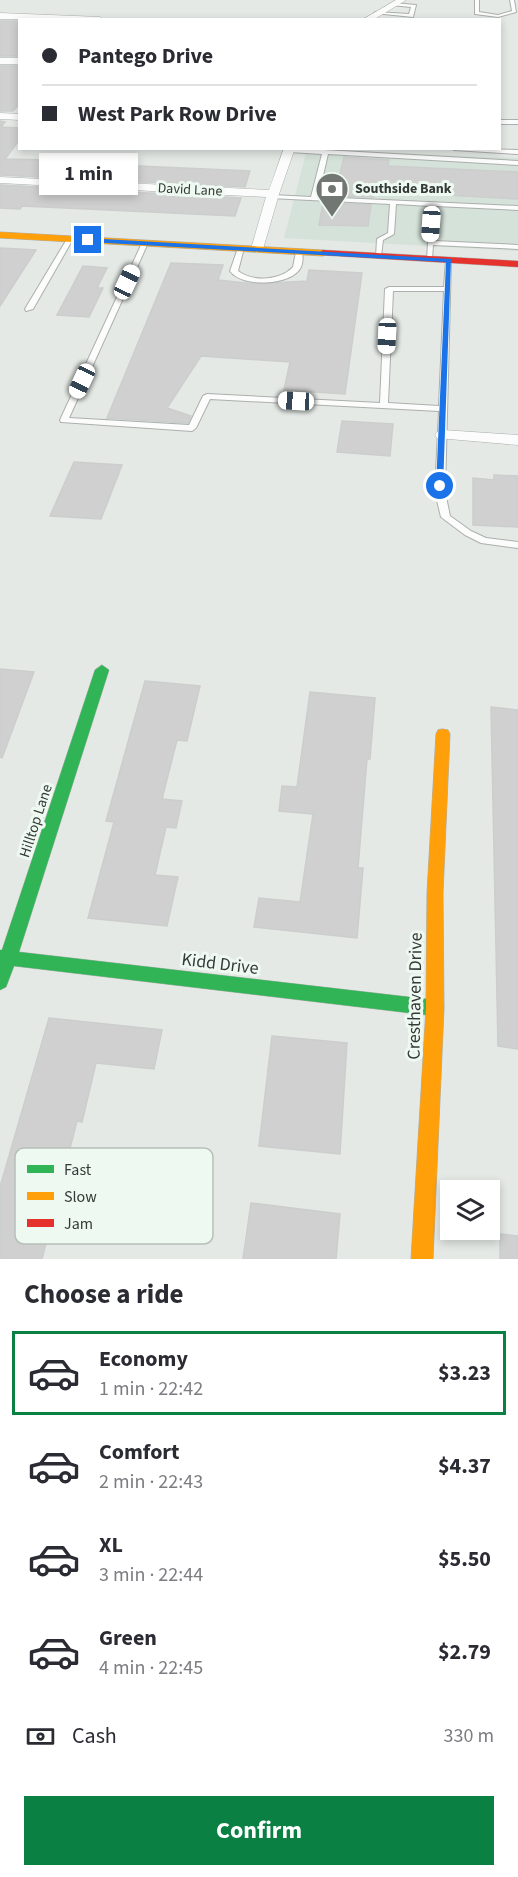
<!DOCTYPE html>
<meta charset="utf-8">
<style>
:root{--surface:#fff;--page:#f7f7f7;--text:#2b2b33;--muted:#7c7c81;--line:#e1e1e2;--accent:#0b8043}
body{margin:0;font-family:"Source Sans 3",sans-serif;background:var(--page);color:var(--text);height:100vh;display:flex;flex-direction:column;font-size:22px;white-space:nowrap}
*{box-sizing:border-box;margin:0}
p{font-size:20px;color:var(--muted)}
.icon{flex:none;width:33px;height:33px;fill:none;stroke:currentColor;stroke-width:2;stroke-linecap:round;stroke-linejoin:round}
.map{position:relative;height:1259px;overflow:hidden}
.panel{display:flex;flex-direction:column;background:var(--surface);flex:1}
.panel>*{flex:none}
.top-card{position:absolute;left:18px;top:18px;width:483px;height:132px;border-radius:0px;box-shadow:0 3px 9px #0003;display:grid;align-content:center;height:132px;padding:0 24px;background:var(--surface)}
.buttons{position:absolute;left:440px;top:1180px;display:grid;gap:12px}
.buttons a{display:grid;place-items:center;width:60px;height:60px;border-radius:0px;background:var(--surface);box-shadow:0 3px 9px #0003;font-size:30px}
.end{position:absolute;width:27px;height:27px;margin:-14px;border:8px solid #1a73e8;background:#fff;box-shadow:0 0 0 3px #fff}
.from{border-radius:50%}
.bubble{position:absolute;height:42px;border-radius:0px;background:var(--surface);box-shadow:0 3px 9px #0003;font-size:20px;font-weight:700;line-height:42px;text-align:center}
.car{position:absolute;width:18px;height:36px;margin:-18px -9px;border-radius:8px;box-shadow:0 0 4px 2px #0007;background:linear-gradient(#fff 24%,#345 0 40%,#fff 0 76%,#345 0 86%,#fff 0)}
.top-card b{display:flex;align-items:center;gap:21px;height:57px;font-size:22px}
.top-card b+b{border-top:2px solid var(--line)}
.top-card i{width:15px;height:15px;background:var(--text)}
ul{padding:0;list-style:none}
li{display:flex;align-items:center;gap:18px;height:84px;margin:0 12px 9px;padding:0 12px;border:3px solid transparent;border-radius:0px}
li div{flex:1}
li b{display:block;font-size:22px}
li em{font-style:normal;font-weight:700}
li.selected{border-color:var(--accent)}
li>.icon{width:54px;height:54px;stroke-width:1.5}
h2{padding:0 24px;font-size:27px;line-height:72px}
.pay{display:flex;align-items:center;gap:15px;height:66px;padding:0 24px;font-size:22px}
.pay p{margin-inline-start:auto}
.button{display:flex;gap:12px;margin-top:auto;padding:12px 24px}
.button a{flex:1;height:69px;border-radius:0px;background:var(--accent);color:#fff;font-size:24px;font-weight:700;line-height:69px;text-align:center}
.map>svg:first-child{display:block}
.built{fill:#d5e2d9}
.building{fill:#d0d0d1;stroke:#cccdcd;stroke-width:1.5}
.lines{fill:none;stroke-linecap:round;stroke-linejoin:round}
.lane-casing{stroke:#acb0ad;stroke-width:2}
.street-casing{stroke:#acb0ad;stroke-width:1}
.fast-casing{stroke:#acb0ad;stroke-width:1}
.slow-casing{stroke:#acb0ad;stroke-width:1}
.jam-casing{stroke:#acb0ad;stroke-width:1}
.lane{fill:#fbfcfb;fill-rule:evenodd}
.street{fill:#fbfcfb;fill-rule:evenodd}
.fast{fill:#30b455;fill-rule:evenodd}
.slow{fill:#ff9f0a;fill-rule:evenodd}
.jam{fill:#e5322d;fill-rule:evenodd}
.route{fill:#1a73e8}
.labels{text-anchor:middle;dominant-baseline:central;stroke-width:6;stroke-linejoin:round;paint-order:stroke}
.far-poi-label{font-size:14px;font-weight:bold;fill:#353a36;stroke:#eefaf1;text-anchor:start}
.far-street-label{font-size:14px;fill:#353a36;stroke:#eefaf1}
.street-label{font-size:15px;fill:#353a36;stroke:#eefaf1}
.near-street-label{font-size:18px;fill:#353a36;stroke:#eefaf1}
.key{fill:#eefaf1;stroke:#b6c0b9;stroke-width:1.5}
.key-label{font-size:16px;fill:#353a36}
</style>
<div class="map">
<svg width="518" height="1259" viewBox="0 0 518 1259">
<rect width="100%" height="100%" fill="#e4e9e5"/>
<!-- built -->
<polygon class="built" points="307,149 518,158 518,251 284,238"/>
<!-- building -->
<g class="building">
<rect x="0" y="21" width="20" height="35"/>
<polygon points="0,66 20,66 20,103 13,111 0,111"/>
<polygon points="0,121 5,122 1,127 20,128 20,139 5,159 95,161 94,164 250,171 245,187 0,175"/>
<polygon points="344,157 389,160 388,166 518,172 518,199 374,191 373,197 335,196"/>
<polygon points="0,185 241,198 235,216 22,206 20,209 0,208"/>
<polygon points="323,203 371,205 368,226 319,225"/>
<polygon points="0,248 36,250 0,306"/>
<polygon points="171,263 223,265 218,280 255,284 307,281 309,270 362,273 345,394 284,390 290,362 201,356 167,408 191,416 188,423 107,418"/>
<polygon points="83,266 107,268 97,288 103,288 89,317 57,315"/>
<polygon points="342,421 393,424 390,456 337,452"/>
<polygon points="74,462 122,465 101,519 50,516"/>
<polygon points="494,475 518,476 518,527 473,525 473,478 494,480"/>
<polygon points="0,669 34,672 2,758 0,757"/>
<polygon points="145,681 200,686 187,741 177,740 162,799 182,801 176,828 166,827 155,875 178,877 167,926 88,918 114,822 106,821"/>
<polygon points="310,692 375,698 370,759 367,759 358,868 363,868 357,938 254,927 259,898 300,902 313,814 279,811 282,786 297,787"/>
<polygon points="491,707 518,710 518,1049 498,1046"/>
<polygon points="49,1018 162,1030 154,1069 96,1063 82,1122 77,1121 42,1259 0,1259 0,1187"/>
<polygon points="272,1036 347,1043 340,1154 259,1146"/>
<polygon points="251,1203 340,1214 336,1259 243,1259"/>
<polygon points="500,1234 518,1236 518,1259 500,1259"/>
</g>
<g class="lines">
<!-- lane casing -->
<g class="lane-casing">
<g id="lane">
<polygon points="475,0 479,0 479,12 498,15 512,11 510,0 514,0 516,12 498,17 475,14"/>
<polygon points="393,3 416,5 413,17 374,13 376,12 409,14 411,7 391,5"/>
<rect x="500" y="120" width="18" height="4"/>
<polygon points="288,148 518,161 518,165 328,154 318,197 518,206 518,210 436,206 434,241 518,245 518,249 433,245 432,259 427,260 430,206 396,204 394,234 383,240 381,256 376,257 377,239 388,233 390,204 270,198 269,197 272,195 311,197 322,154 289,152 286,150"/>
<polygon points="451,148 518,150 518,154 454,150"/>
<polygon points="70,237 73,239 33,309 26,311 25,309 67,239"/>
<path d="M145,241L148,243L69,418L189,425L203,396L207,394L380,403L385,289L389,287H444L446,260L451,259L445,492L450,516L471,531L486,538L518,542V548L481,543L465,535L441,517L435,492L439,411L210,399L196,428L192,431L61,422L60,420L142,243ZM393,291H444L439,406L388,403Z"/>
<path d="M241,246L244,248L238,271C253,282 280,281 293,267L296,252L299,250L302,252C303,257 303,262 301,267C292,286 242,288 230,271L238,248Z"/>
</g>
</g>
<!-- street casing -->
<g class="street-casing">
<g id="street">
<polygon points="396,0 406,0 373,20 362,20"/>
<polygon points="0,13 100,17 104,20 0,19"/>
<rect x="0" y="58" width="20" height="6"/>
<polygon points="0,113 20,114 20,120 0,119"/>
<polygon points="284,148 295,148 279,194 263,249 257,253 251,249 266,197 0,183 0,177 269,190"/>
<polygon points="443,430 518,435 518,445 437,438 435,435 437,432"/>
</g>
</g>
<!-- fast casing -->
<g class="fast-casing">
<polygon id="fast" points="102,665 109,670 19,952 435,1000 441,1002 444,1008 441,1014 435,1016 14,966 6,987 0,990 0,950 2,950 95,670"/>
</g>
<!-- slow casing -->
<g class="slow-casing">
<g id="slow">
<polygon points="0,232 323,250 327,253 323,256 0,238"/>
<polygon points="443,729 448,730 450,734 443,893 444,1008 433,1259 411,1259 426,1008 427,893 436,734 438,730"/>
</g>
</g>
<!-- jam casing -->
<g class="jam-casing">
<polygon id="jam" points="323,250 518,261 518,267 320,255 319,253"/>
</g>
<!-- lane -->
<use href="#lane" class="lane"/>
<!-- street -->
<use href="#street" class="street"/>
<!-- fast -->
<use href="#fast" class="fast"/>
<!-- slow -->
<use href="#slow" class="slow"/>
<!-- jam -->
<use href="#jam" class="jam"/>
</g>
<!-- route -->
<polygon class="route" points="86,238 451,259 443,488 436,486 446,262 88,242"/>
<!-- icons -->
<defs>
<g id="bank-pin" transform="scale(1.725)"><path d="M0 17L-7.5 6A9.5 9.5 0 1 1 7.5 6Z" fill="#727773" stroke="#eefaf1"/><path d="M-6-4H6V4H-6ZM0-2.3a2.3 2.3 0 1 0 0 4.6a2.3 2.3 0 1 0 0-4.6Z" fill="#fff"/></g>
</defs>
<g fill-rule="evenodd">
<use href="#bank-pin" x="332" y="189"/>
</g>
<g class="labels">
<!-- far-poi labels -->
<g class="far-poi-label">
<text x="355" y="189">Southside Bank</text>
</g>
<!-- far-street labels -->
<g class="far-street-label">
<text transform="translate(190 190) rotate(3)">David Lane</text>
</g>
<!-- street labels -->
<g class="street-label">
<text transform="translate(36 821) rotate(-72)">Hilltop Lane</text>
</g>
<!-- near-street labels -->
<g class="near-street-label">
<text transform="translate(220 964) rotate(7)">Kidd Drive</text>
<text transform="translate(415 996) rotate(-89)">Cresthaven Drive</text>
</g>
</g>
<!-- legend -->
<rect x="15" y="1148" width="198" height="96" rx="9" class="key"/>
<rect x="27" y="1165" width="27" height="8" fill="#30b455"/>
<rect x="27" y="1192" width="27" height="8" fill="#ff9f0a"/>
<rect x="27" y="1219" width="27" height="8" fill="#e5322d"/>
<g class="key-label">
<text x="64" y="1175">Fast</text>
<text x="64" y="1202">Slow</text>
<text x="64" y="1229">Jam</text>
</g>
</svg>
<div class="buttons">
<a><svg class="icon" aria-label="layers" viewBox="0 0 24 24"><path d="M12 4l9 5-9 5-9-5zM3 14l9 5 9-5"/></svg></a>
</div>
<i class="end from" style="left:440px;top:486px"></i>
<i class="end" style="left:88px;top:240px"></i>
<div class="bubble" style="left:39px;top:153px;width:99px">1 min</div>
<i class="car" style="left:431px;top:224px;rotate:184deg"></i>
<i class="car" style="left:127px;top:282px;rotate:25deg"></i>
<i class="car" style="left:387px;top:336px;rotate:183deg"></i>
<i class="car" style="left:82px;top:381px;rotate:205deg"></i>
<i class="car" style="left:296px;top:401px;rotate:273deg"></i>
<div class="top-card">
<b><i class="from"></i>Pantego Drive</b>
<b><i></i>West Park Row Drive</b>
</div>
</div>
<section class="panel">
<h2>Choose a ride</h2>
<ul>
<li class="selected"><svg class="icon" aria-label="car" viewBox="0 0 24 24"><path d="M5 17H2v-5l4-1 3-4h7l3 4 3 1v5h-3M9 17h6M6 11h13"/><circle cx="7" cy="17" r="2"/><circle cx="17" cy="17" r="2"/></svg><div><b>Economy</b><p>1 min · 22:42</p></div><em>$3.23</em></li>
<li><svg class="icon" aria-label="car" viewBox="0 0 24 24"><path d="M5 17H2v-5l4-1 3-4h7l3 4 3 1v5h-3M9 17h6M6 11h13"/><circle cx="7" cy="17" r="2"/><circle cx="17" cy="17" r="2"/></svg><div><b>Comfort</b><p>2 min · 22:43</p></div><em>$4.37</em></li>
<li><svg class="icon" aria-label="car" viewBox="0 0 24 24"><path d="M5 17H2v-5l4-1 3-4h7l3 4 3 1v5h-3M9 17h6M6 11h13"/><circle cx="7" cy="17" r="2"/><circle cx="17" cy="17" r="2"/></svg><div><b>XL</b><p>3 min · 22:44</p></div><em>$5.50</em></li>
<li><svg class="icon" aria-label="car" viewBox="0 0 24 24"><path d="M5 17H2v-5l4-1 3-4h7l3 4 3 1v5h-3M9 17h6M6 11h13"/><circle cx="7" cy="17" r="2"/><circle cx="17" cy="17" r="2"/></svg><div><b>Green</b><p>4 min · 22:45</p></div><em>$2.79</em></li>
</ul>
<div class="pay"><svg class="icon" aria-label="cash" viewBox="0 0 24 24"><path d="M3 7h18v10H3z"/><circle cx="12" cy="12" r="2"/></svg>Cash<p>330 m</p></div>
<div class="button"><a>Confirm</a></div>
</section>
